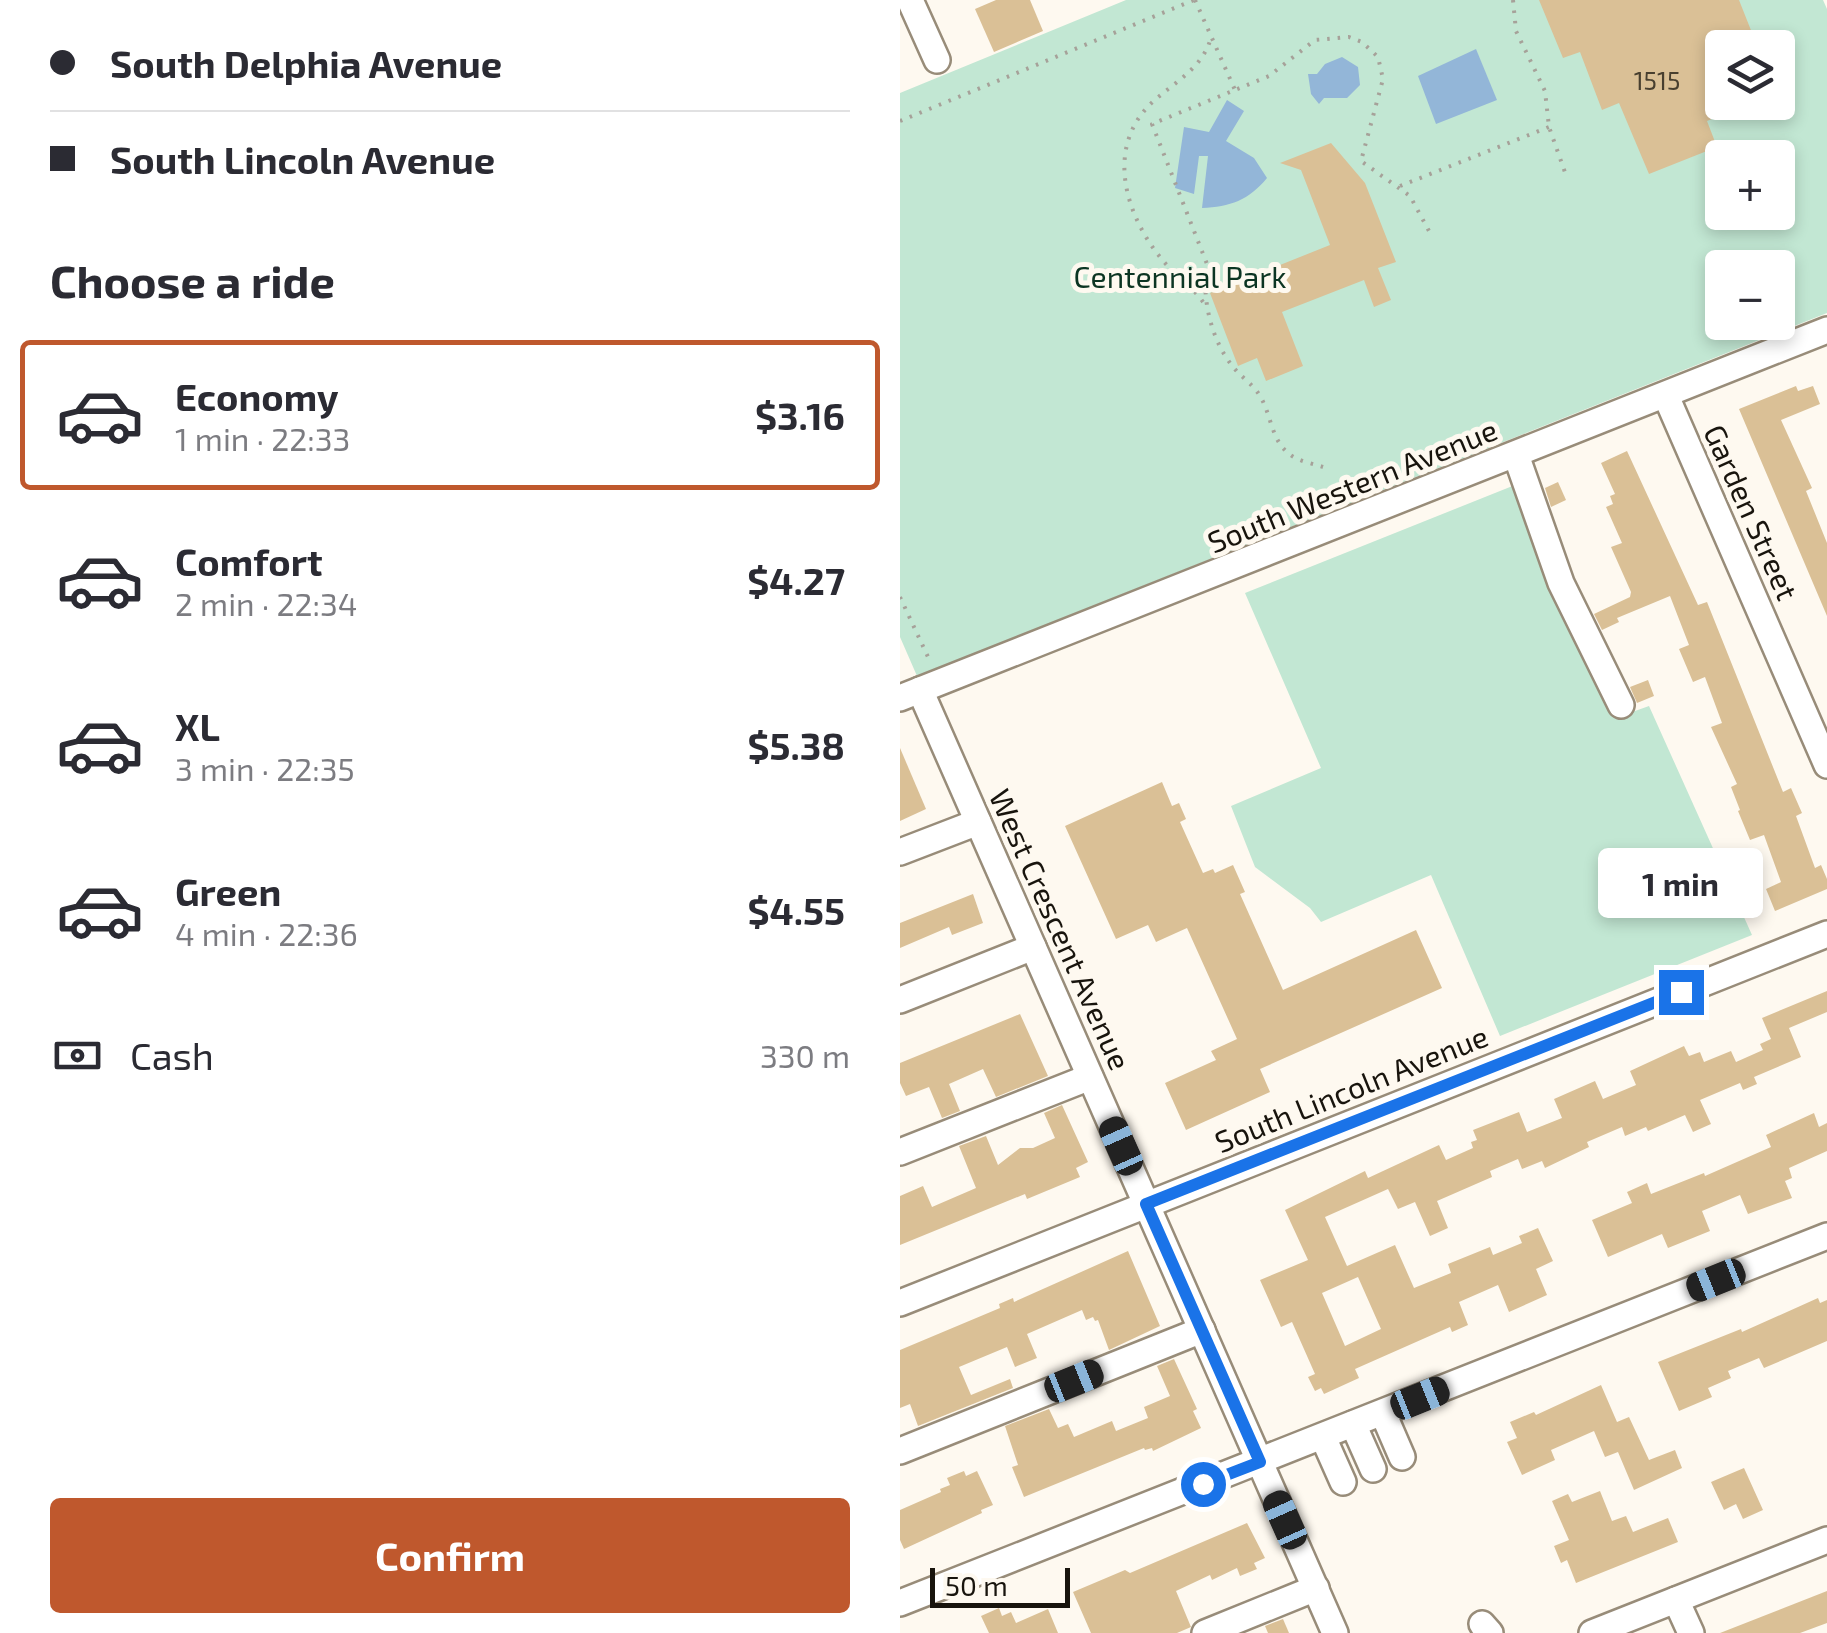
<!DOCTYPE html>
<meta charset="utf-8">
<style>
:root{--surface:#fff;--page:#f7f7f7;--text:#2b2b33;--muted:#7c7c81;--line:#e1e1e2;--accent:#bf582d}
body{margin:0;font-family:"Exo 2",sans-serif;background:var(--page);color:var(--text);height:100vh;display:flex;flex-direction:column;font-size:38px;white-space:nowrap}
*{box-sizing:border-box;margin:0}
p{font-size:32px;color:var(--muted)}
.icon{flex:none;width:55px;height:55px;fill:none;stroke:currentColor;stroke-width:2;stroke-linecap:round;stroke-linejoin:round}
.map{position:relative;flex:1;overflow:hidden}
.details{display:flex;flex-direction:column;background:var(--surface);width:900px}
.details>*{flex:none}
.top-card{display:grid;align-content:center;height:220px;padding:0 50px;background:var(--surface)}
.buttons{position:absolute;left:805px;top:30px;display:grid;gap:20px}
.buttons a{display:grid;place-items:center;width:90px;height:90px;border-radius:10px;background:var(--surface);box-shadow:0 5px 15px #0003;font-size:50px}
.scale{position:absolute;left:30px;bottom:25px;width:140px;box-sizing:border-box;padding-left:10px;border:5px solid #18140d;border-top:0;font-size:28px;line-height:35px;white-space:nowrap;color:#18140d;-webkit-text-stroke:8px #fef9f0;paint-order:stroke}
.end{position:absolute;width:45px;height:45px;margin:-22px;border:12px solid #1a73e8;background:#fff;box-shadow:0 0 0 5px #fff}
.from{border-radius:50%}
.bubble{position:absolute;height:70px;border-radius:10px;background:var(--surface);box-shadow:0 5px 15px #0003;font-size:32px;font-weight:700;line-height:70px;text-align:center}
.car{position:absolute;width:30px;height:60px;margin:-30px -15px;border-radius:12px;box-shadow:0 0 8px 2px #0007;background:linear-gradient(#222 24%,#8ab4d8 0 40%,#222 0 76%,#8ab4d8 0 86%,#222 0)}
.top-card b{display:flex;align-items:center;gap:35px;height:95px;font-size:38px}
.top-card b+b{border-top:2px solid var(--line)}
.top-card i{width:25px;height:25px;background:var(--text)}
ul{padding:0;list-style:none}
li{display:flex;align-items:center;gap:30px;height:150px;margin:0 20px 15px;padding:0 30px;border:5px solid transparent;border-radius:10px}
li div{flex:1}
li b{display:block;font-size:38px}
li em{font-style:normal;font-weight:700}
li.selected{border-color:var(--accent)}
li>.icon{width:90px;height:90px;stroke-width:1.5}
h2{padding:0 50px;font-size:45px;line-height:120px}
.pay{display:flex;align-items:center;gap:25px;height:110px;padding:0 50px;font-size:38px}
.pay p{margin-inline-start:auto}
.cta{display:flex;gap:20px;margin-top:auto;padding:20px 50px}
.cta a{flex:1;height:115px;border-radius:10px;background:var(--accent);color:#fff;font-size:40px;font-weight:700;line-height:115px;text-align:center}
main{display:flex;flex:1;min-height:0}
.map>svg:first-child{display:block}
.green{fill:#c2e7d3;fill-rule:evenodd}
.water{fill:#93b6d8}
.building{fill:#dac096;fill-rule:evenodd}
.lines{fill:none;stroke-linecap:round;stroke-linejoin:round}
.minor-casing{stroke:#988c79;stroke-width:30}
.path{stroke:#a6a199;stroke-width:4;stroke-dasharray:2.5 8;stroke-linecap:butt}
.minor{stroke:#fff;stroke-width:25}
.route{stroke:#1a73e8;stroke-width:12}
.labels{text-anchor:middle;dominant-baseline:central;stroke-width:10;stroke-linejoin:round;paint-order:stroke}
.number-label{font-size:25px;fill:#483f2f}
.park-label{font-size:30px;fill:#0c3523;stroke:#fef9f0}
.street-label{font-size:30px;fill:#18140d;stroke:#fef9f0}
</style>
<main>
<section class="details">
<div class="top-card">
<b><i class="from"></i>South Delphia Avenue</b>
<b><i></i>South Lincoln Avenue</b>
</div>
<h2>Choose a ride</h2>
<ul>
<li class="selected"><svg class="icon" aria-label="car" viewBox="0 0 24 24"><path d="M5 17H2v-5l4-1 3-4h7l3 4 3 1v5h-3M9 17h6M6 11h13"/><circle cx="7" cy="17" r="2"/><circle cx="17" cy="17" r="2"/></svg><div><b>Economy</b><p>1 min · 22:33</p></div><em>$3.16</em></li>
<li><svg class="icon" aria-label="car" viewBox="0 0 24 24"><path d="M5 17H2v-5l4-1 3-4h7l3 4 3 1v5h-3M9 17h6M6 11h13"/><circle cx="7" cy="17" r="2"/><circle cx="17" cy="17" r="2"/></svg><div><b>Comfort</b><p>2 min · 22:34</p></div><em>$4.27</em></li>
<li><svg class="icon" aria-label="car" viewBox="0 0 24 24"><path d="M5 17H2v-5l4-1 3-4h7l3 4 3 1v5h-3M9 17h6M6 11h13"/><circle cx="7" cy="17" r="2"/><circle cx="17" cy="17" r="2"/></svg><div><b>XL</b><p>3 min · 22:35</p></div><em>$5.38</em></li>
<li><svg class="icon" aria-label="car" viewBox="0 0 24 24"><path d="M5 17H2v-5l4-1 3-4h7l3 4 3 1v5h-3M9 17h6M6 11h13"/><circle cx="7" cy="17" r="2"/><circle cx="17" cy="17" r="2"/></svg><div><b>Green</b><p>4 min · 22:36</p></div><em>$4.55</em></li>
</ul>
<div class="pay"><svg class="icon" aria-label="cash" viewBox="0 0 24 24"><path d="M3 7h18v10H3z"/><circle cx="12" cy="12" r="2"/></svg>Cash<p>330 m</p></div>
<div class="cta"><a>Confirm</a></div>
</section>
<div class="map">
<svg width="927" height="1633" viewBox="0 0 927 1633">
<rect width="100%" height="100%" fill="#fef9f0"/>
<!-- green -->
<g class="green">
<path d="M226,0H923L927,9V313L17,676L0,637V93ZM822,48H878V102H822ZM822,158H878V212H822ZM822,268H878V322H822Z"/>
<polygon points="620,483 721,716 749,706 852,935 600,1036 531,875 421,922 410,908 355,867 331,806 421,768 345,593"/>
</g>
<!-- water -->
<g class="water">
<polygon points="576,49 597,100 536,124 518,76"/>
<polygon points="442,57 458,67 460,85 447,98 424,98 419,104 411,94 408,74 417,74 425,64"/>
<path d="M327,100L344,111L326,141L354,158L367,178C349,200 330,207 302,208L308,156H299L294,194L275,188L284,127L309,132Z"/>
</g>
<!-- building -->
<g class="building">
<polygon points="96,0 130,0 143,31 94,52 75,9"/>
<polygon points="639,0 839,0 858,48 822,48 822,102 851,103 807,121 817,147 749,174 719,103 702,110 680,52 663,58"/>
<polygon points="431,143 465,183 496,262 478,268 491,300 474,307 464,280 382,312 403,366 366,381 357,358 338,366 310,293 430,245 401,170 380,163"/>
<polygon points="896,386 898,391 913,386 920,404 881,420 912,488 906,491 927,543 927,616 839,409"/>
<polygon points="727,451 798,605 807,602 883,792 891,788 902,813 896,816 915,868 921,865 927,879 927,889 875,911 866,889 881,882 864,835 850,840 838,811 840,810 831,787 837,784 811,727 822,723 805,677 793,682 779,649 789,645 770,596 717,618 719,622 702,630 694,614 730,597 731,592 711,547 722,543 706,507 713,504 710,496 715,494 701,463"/>
<polygon points="658,482 666,500 651,507 645,488"/>
<polygon points="748,680 754,696 737,703 730,687"/>
<polygon points="0,748 26,809 0,821"/>
<polygon points="262,782 272,806 279,803 286,819 280,822 303,873 313,869 315,873 333,865 345,892 340,894 383,990 516,930 542,988 360,1069 370,1092 286,1130 265,1083 316,1060 311,1051 337,1039 287,928 256,942 248,925 216,939 165,826"/>
<polygon points="73,894 83,923 52,935 49,927 0,948 0,923"/>
<path d="M927,991V1012L889,1028L901,1057L854,1077L857,1084L843,1090L840,1083L800,1100L811,1124L793,1132L785,1115L748,1131L746,1127L725,1136L722,1127L687,1142L689,1147L645,1168L642,1161L622,1169L618,1159L590,1171L592,1177L537,1201L548,1228L530,1236L515,1202L498,1209L488,1189L425,1217L447,1266L495,1245L514,1288L551,1273L548,1264L590,1247L593,1255L622,1243L619,1236L638,1228L653,1261L636,1269L647,1295L609,1312L598,1285L559,1302L568,1325L552,1332L550,1327L455,1369L459,1378L424,1394L421,1388L415,1391L408,1377L415,1374L392,1322L381,1327L360,1280L408,1260L385,1210L465,1171L468,1178L539,1145L546,1160L573,1148L571,1142L577,1140L573,1130L619,1112L627,1132L662,1118L654,1099L695,1081L703,1099L736,1085L730,1071L784,1046L789,1056L800,1052L804,1062L831,1051L836,1062L863,1050L860,1044L871,1039L862,1018ZM458,1277L481,1329L445,1346L422,1293Z"/>
<polygon points="120,1014 148,1076 96,1097 83,1069 49,1084 60,1111 42,1118 29,1087 6,1096 0,1083 0,1063"/>
<polygon points="162,1105 188,1162 176,1168 180,1177 127,1199 125,1194 0,1245 0,1196 23,1186 32,1207 76,1188 59,1146 86,1136 98,1165 120,1148 133,1148 155,1138 144,1113"/>
<polygon points="914,1113 919,1127 927,1123 927,1151 889,1168 892,1178 885,1181 892,1198 848,1214 840,1195 802,1211 810,1231 768,1248 762,1234 708,1257 692,1220 732,1203 727,1192 747,1183 751,1194 804,1173 805,1176 871,1147 866,1135"/>
<polygon points="228,1251 260,1326 209,1350 198,1320 195,1321 193,1317 186,1320 182,1310 127,1334 137,1358 115,1367 107,1347 59,1367 71,1395 110,1379 113,1388 18,1426 10,1404 0,1408 0,1350 100,1308 99,1304 113,1298 114,1302"/>
<polygon points="918,1298 920,1303 927,1300 927,1341 864,1368 859,1358 828,1371 831,1378 808,1388 812,1397 779,1411 758,1362 841,1329 842,1332"/>
<polygon points="274,1359 297,1409 293,1411 301,1428 253,1451 252,1448 245,1450 244,1448 124,1497 112,1467 118,1465 105,1426 149,1409 158,1428 168,1424 174,1437 212,1421 216,1431 248,1418 244,1407 270,1396 257,1366"/>
<polygon points="701,1385 717,1422 729,1417 749,1460 775,1450 782,1468 734,1490 718,1452 705,1457 694,1431 651,1450 655,1460 622,1475 607,1442 617,1438 610,1422 634,1412 636,1415"/>
<polygon points="844,1468 863,1510 843,1519 836,1504 824,1510 811,1482"/>
<polygon points="64,1471 66,1476 77,1471 93,1505 81,1510 82,1513 4,1549 0,1540 0,1510 41,1492 40,1489 50,1485 47,1478"/>
<polygon points="700,1491 712,1521 726,1516 733,1532 768,1518 778,1542 676,1583 667,1560 661,1563 654,1546 669,1540 652,1501 668,1494 672,1502"/>
<polygon points="347,1523 365,1558 354,1563 357,1569 340,1576 337,1568 312,1580 310,1575 276,1591 291,1627 277,1633 191,1633 173,1592 225,1570 230,1573"/>
<polygon points="927,1591 927,1623 900,1633 820,1633"/>
<polygon points="99,1608 102,1616 111,1612 116,1623 148,1609 158,1633 89,1633 81,1616"/>
<polygon points="383,1619 389,1633 368,1633 365,1626"/>
</g>
<g class="lines">
<!-- minor casing -->
<g class="minor-casing">
<g id="minor">
<polyline points="10,0 37,60"/>
<polyline points="766,396 927,765"/>
<polyline points="616,455 661,583 721,705"/>
<polyline points="20,690 435,1633"/>
<polyline points="0,698 927,330"/>
<polyline points="0,852 78,822"/>
<polyline points="0,1000 133,947"/>
<polyline points="0,1152 190,1077"/>
<polyline points="0,1303 927,934"/>
<polyline points="483,1413 502,1457"/>
<polyline points="453,1424 473,1469"/>
<polyline points="423,1437 443,1482"/>
<polyline points="0,1451 302,1330"/>
<polyline points="776,1600 791,1633"/>
<polyline points="0,1603 927,1236"/>
<polyline points="582,1624 590,1633"/>
<polyline points="305,1633 416,1588"/>
<polyline points="692,1633 927,1540"/>
</g>
</g>
<!-- path -->
<g class="path">
<polyline points="295,0 335,90"/>
<polyline points="613,0 616,31 645,91 649,127 667,178"/>
<polyline points="0,121 294,0"/>
<polyline points="500,186 649,127"/>
<path d="M303,302C292,286 277,277 265,263C224,216 203,144 256,99C278,80 304,66 311,37"/>
<path d="M423,467C411,463 396,461 387,452C371,438 371,414 360,396C353,384 342,378 334,368C311,341 301,297 307,264L252,124L369,76L415,40L449,37L462,42L478,57L483,79L461,161L510,196L529,231"/>
<polyline points="0,597 29,659"/>
</g>
<!-- minor -->
<use href="#minor" class="minor"/>
</g>
<g class="lines">
<!-- route -->
<polyline class="route" points="303,1484 360,1462 246,1204 781,992"/>
</g>
<g class="labels">
<!-- number labels -->
<g class="number-label">
<text x="757" y="80">1515</text>
</g>
<!-- park labels -->
<g class="park-label">
<text x="280" y="276">Centennial Park</text>
</g>
<!-- street labels -->
<g class="street-label">
<text transform="translate(452 485) rotate(-22)">South Western Avenue</text>
<text transform="translate(852 512) rotate(66)">Garden Street</text>
<text transform="translate(161 929) rotate(66)">West Crescent Avenue</text>
<text transform="translate(451 1088) rotate(-22)">South Lincoln Avenue</text>
</g>
</g>
</svg>
<div class="buttons">
<a><svg class="icon" aria-label="layers" viewBox="0 0 24 24"><path d="M12 4l9 5-9 5-9-5zM3 14l9 5 9-5"/></svg></a>
<a>+</a>
<a>−</a>
</div>
<div class="scale">50 m</div>
<i class="end from" style="left:303px;top:1484px"></i>
<i class="end" style="left:781px;top:992px"></i>
<div class="bubble" style="left:698px;top:848px;width:165px">1 min</div>
<i class="car" style="left:221px;top:1146px;rotate:336deg"></i>
<i class="car" style="left:816px;top:1280px;rotate:248deg"></i>
<i class="car" style="left:174px;top:1381px;rotate:68deg"></i>
<i class="car" style="left:520px;top:1398px;rotate:68deg"></i>
<i class="car" style="left:385px;top:1520px;rotate:336deg"></i>
</div>
</main>
